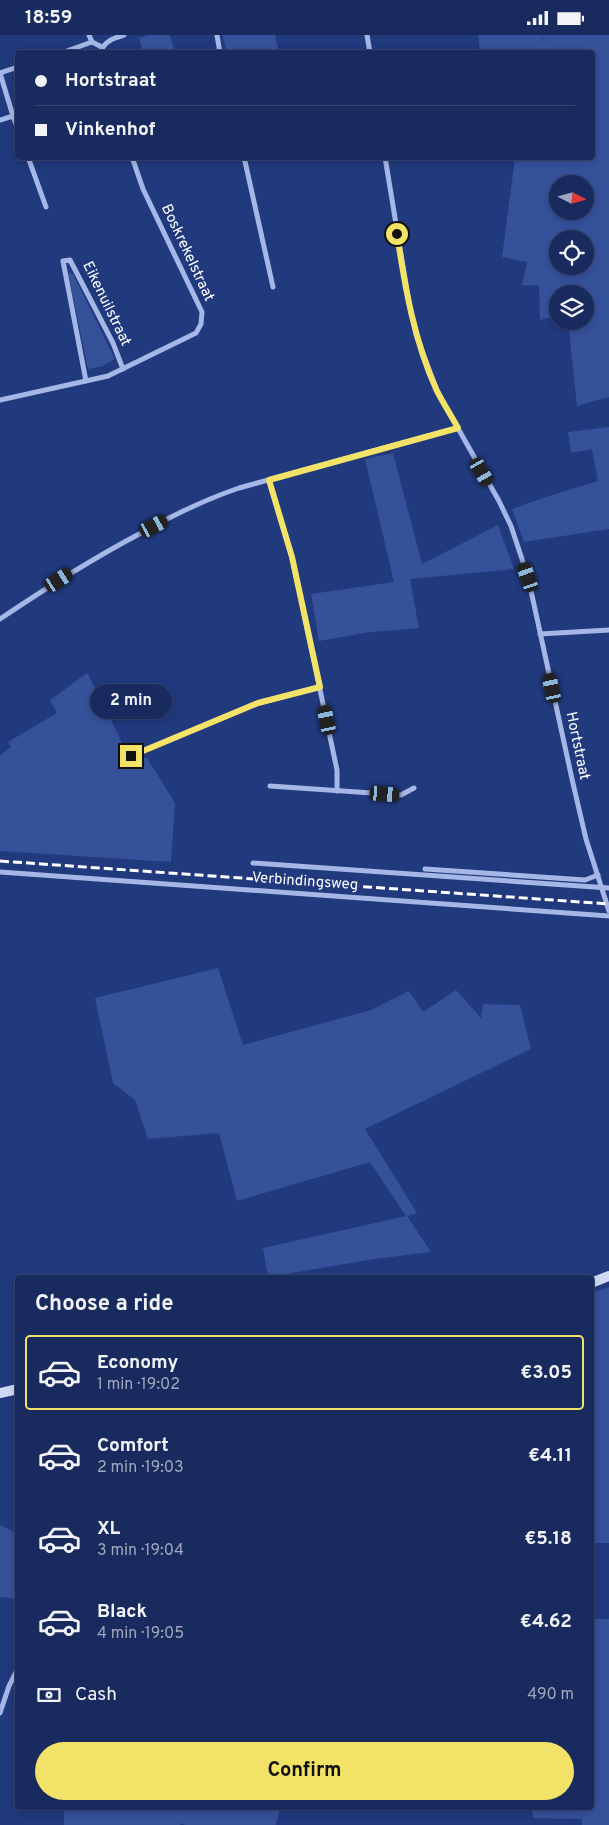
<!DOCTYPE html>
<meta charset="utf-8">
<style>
:root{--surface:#192b5e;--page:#223364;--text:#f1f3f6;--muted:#9fa7bc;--line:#374773;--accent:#f2e267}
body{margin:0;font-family:Overpass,sans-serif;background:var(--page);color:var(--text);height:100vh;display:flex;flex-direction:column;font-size:19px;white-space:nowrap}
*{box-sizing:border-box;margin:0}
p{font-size:16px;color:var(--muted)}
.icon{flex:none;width:28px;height:28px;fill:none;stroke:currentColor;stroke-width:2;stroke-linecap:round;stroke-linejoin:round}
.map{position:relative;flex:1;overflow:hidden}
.sheet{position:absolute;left:15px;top:1240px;width:579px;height:535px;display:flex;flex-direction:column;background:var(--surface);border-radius:5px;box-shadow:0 2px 8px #0003,0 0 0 1px var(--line)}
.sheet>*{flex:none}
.top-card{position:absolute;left:15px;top:15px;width:580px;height:110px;border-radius:5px;box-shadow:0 2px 8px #0003,0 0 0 1px var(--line);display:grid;align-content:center;height:110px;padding:0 20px;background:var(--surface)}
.needle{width:32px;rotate:96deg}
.controls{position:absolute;left:549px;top:140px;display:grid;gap:10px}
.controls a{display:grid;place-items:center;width:45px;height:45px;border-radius:50%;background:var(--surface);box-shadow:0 2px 8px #0003,0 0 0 1px var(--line);font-size:25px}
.end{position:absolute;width:22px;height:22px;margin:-11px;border:6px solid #f2e267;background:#111;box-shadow:0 0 0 2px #111}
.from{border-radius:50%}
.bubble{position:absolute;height:35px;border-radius:18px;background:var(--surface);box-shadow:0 2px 8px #0003,0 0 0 1px var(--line);font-size:16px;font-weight:700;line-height:35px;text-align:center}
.car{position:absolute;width:15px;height:30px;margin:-15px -8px;border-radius:6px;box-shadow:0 0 4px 1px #0007;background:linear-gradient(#222 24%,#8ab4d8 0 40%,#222 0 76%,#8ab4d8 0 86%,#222 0)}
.top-card b{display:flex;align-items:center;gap:18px;height:48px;font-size:19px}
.top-card b+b{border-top:1px solid var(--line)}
.top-card i{width:12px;height:12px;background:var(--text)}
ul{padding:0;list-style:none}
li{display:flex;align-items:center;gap:15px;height:75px;margin:0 10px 8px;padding:0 10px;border:2px solid transparent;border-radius:5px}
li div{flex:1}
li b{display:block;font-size:19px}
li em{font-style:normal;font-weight:700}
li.active{border-color:var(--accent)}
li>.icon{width:45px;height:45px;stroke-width:1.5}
h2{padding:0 20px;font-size:22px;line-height:60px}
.pay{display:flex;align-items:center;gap:12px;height:55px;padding:0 20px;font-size:19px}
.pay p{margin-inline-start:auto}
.action{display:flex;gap:10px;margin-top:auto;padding:10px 20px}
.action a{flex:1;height:58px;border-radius:30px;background:var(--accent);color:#111;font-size:20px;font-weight:700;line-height:58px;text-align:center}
.status{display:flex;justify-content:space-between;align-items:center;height:35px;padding:0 25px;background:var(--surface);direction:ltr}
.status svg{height:14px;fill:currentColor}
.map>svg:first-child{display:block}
.green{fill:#35519a;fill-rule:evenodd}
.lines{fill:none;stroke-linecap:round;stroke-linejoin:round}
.street{stroke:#a5b7e6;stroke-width:5}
.secondary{stroke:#cfd9f5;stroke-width:10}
.rail{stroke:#fff;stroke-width:3;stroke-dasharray:9 4;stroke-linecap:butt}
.route{stroke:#f2e267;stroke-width:6}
.labels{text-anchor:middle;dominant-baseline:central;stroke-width:4;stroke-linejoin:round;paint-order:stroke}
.street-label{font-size:15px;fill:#fff;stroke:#21397d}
</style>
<div class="status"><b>18:59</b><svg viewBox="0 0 49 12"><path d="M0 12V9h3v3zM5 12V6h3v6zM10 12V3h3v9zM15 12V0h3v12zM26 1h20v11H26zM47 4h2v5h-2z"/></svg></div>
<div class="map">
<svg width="609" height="1790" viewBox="0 0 609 1790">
<rect width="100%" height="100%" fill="#21397d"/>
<!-- green -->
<g class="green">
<polygon points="149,0 170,0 175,17 143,17 139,3"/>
<polygon points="222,0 275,0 279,17 227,17"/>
<path d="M478,0H541L545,9L542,0H609V362L577,371L568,286H585V259H558L557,281L540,285L539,251L522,250L527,227L502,222L515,123L592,122V18L480,17ZM558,149H585V176H558ZM558,204H585V231H558Z"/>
<polygon points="68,237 73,239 115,324 103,331 88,334"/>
<polygon points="609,392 609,494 524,507 512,474 552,460 598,446 592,414 571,418 568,397"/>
<polygon points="393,418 422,529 498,490 514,534 410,544 419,593 370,597 319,606 311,559 394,547 365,424"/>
<polygon points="87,638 100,662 129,722 147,723 175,768 171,827 0,816 0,720 11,712 8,707 57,678 50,665"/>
<polygon points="218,933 243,1010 371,975 409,956 423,977 456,955 481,983 483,969 520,970 531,1014 365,1094 417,1178 407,1181 431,1217 375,1224 268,1242 263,1213 406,1181 370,1127 237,1166 219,1098 148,1104 135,1065 113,1048 95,963"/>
<polygon points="609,1252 609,1508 591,1508 591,1258"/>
<polygon points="0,1490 17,1498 17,1564 0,1562"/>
<polygon points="591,1584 609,1584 609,1790 582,1790 582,1784 533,1783 532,1773 591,1772"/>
<polygon points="64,1773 64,1772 280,1773 276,1790 185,1790 181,1788 180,1790 64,1790"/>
</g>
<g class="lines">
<!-- street -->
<g class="street">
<polyline points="89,0 92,7"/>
<polyline points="217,0 220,18"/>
<polyline points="367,0 370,18"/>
<polyline points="61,18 92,7 102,12"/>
<path d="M100,18C104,6 114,3 124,0"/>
<polyline points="18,32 0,38 13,81 18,79"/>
<polyline points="0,85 13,81 18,94"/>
<polyline points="28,122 46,172"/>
<polyline points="244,122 273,252"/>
<polyline points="385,122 409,268 416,299 437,356 499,466 511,491 528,542 572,744 586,804 609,876"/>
<polyline points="86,346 63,226 70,225 113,308 123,334"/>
<polyline points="0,365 108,341 196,298 201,289 202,277 143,154 132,122"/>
<polyline points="269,445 292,522 337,735 337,756"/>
<path d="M0,584C46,553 92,524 141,498C173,480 204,465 239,453L457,393"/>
<polyline points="540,599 609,595"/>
<polyline points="131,721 258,668 320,652"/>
<polyline points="270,751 401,760 414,753"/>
<polyline points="253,828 609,853"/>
<polyline points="425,834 585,845 598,840"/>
<polyline points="0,837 609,881"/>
<polyline points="0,1678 9,1651 18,1633"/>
</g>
<!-- secondary -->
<g class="secondary">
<polyline points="591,1248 609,1241"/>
<polyline points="0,1358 18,1354"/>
</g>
<!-- rail -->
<polyline class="rail" points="0,826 609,869"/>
</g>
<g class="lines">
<!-- route -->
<path class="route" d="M131,721L258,668L320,652L292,522L269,445L458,393C451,380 443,368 437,356C414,306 405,252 397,199"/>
</g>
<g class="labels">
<!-- street labels -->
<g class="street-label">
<text transform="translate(187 218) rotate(65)">Boskrekelstraat</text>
<text transform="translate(106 269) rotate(64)">Eikenuilstraat</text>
<text transform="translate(577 711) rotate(78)">Hortstraat</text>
<text transform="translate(305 847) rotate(4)">Verbindingsweg</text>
</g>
</g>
</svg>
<div class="controls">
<a><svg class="needle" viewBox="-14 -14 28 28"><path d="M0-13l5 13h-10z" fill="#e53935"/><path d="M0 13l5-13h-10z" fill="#9fa7bc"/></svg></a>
<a><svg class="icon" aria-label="locate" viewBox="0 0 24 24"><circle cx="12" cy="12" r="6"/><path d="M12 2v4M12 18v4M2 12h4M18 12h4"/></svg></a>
<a><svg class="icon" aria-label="layers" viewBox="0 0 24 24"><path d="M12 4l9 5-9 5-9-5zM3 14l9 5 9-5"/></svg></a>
</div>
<i class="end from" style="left:397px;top:199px"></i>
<i class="end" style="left:131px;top:721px"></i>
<div class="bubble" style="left:90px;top:649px;width:82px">2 min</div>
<i class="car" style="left:482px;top:437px;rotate:150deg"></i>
<i class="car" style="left:154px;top:491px;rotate:62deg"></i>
<i class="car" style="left:528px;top:542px;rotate:341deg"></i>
<i class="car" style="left:59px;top:545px;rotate:58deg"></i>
<i class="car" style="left:552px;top:653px;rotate:348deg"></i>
<i class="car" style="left:327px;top:685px;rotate:348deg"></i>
<i class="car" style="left:385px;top:759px;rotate:94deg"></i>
<div class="top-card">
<b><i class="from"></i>Hortstraat</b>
<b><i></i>Vinkenhof</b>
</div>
<section class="sheet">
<h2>Choose a ride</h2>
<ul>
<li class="active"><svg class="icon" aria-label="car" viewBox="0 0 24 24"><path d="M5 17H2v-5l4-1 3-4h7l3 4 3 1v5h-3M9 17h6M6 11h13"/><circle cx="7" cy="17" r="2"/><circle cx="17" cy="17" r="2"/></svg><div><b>Economy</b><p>1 min · 19:02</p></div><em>€3.05</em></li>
<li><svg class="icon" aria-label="car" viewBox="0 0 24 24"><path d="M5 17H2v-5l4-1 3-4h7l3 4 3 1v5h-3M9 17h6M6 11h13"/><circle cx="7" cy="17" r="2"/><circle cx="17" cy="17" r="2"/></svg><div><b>Comfort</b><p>2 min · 19:03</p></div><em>€4.11</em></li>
<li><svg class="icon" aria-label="car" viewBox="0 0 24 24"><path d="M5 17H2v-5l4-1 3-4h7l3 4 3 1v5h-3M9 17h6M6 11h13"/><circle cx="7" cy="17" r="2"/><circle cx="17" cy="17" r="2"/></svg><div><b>XL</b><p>3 min · 19:04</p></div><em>€5.18</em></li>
<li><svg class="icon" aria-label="car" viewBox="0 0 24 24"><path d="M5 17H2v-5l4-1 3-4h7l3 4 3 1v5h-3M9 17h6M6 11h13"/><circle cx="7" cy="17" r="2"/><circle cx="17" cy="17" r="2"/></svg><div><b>Black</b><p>4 min · 19:05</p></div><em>€4.62</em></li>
</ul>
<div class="pay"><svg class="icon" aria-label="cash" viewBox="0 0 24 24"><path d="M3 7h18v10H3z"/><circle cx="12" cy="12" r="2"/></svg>Cash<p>490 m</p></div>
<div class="action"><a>Confirm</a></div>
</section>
</div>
